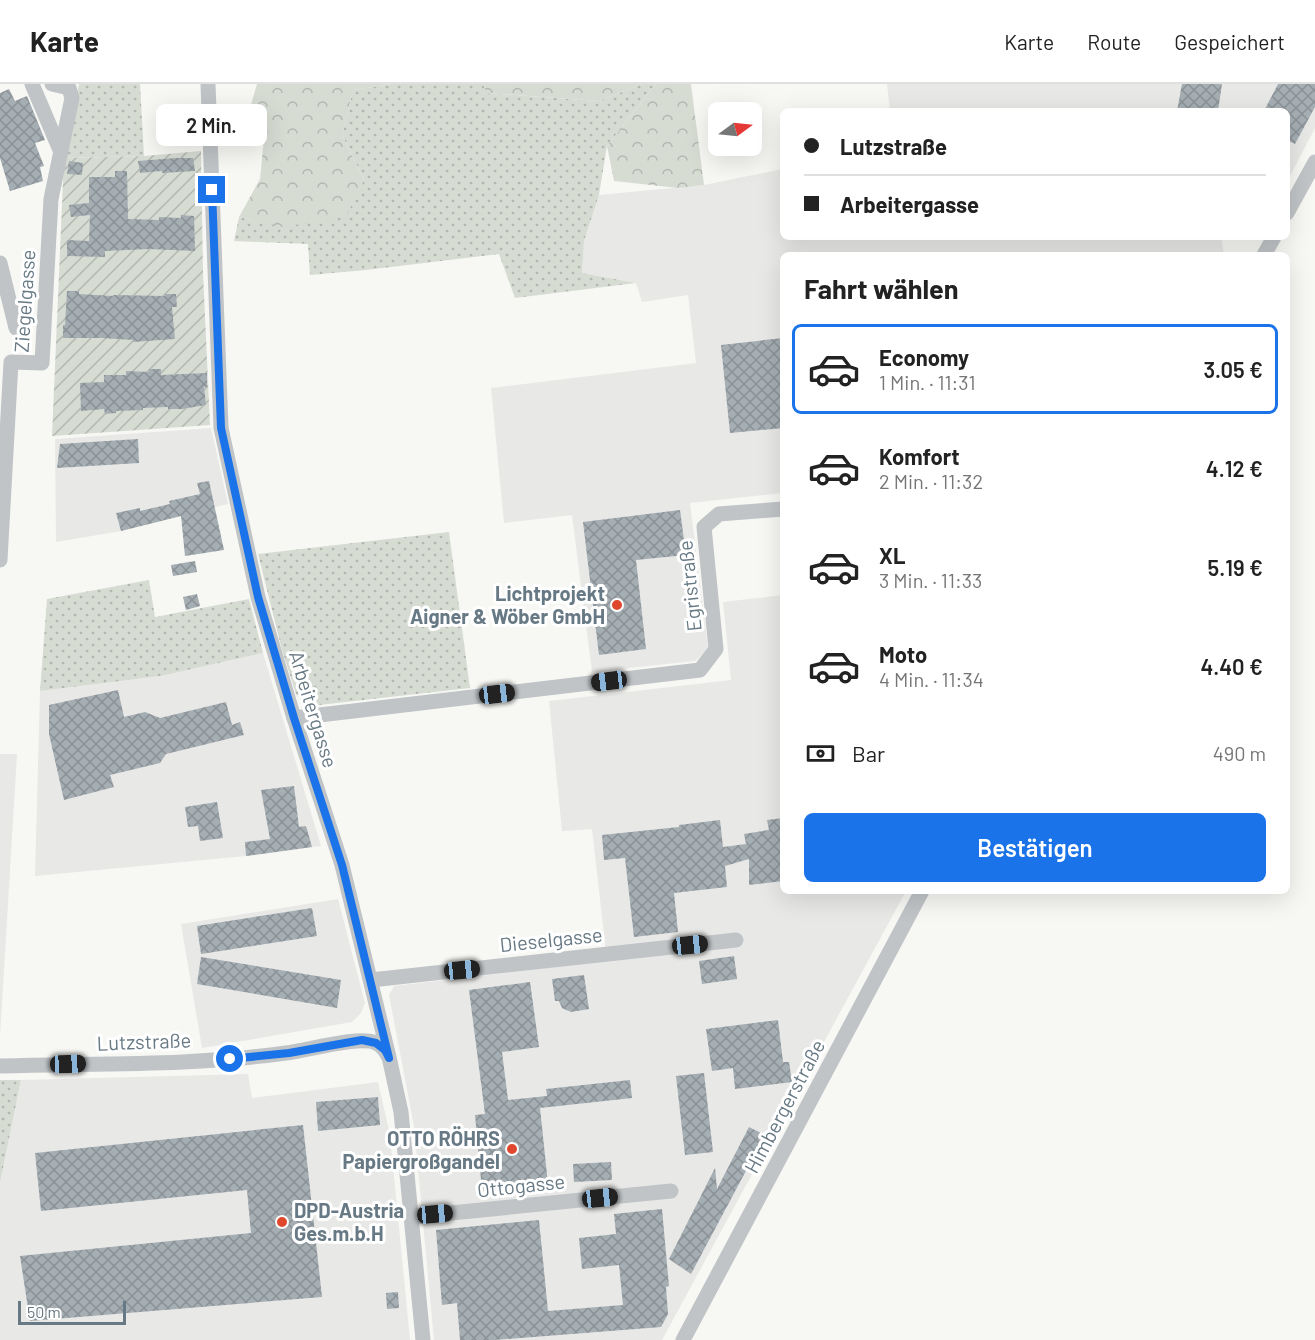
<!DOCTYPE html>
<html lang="de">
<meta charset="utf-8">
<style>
:root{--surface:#fff;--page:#f6f6f6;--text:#222;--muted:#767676;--line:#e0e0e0;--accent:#1a73e8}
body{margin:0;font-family:Barlow,sans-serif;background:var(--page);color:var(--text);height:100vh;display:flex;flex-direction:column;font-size:22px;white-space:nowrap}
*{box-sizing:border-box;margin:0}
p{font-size:20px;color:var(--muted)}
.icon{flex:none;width:33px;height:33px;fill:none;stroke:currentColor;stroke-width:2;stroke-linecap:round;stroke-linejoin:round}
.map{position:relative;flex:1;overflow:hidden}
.drawer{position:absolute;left:780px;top:168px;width:510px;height:642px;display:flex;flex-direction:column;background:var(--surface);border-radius:9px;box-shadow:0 6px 24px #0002}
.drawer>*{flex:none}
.hud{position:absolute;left:780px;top:24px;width:510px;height:132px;border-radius:9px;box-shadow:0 6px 24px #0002;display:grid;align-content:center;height:132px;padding:0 24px;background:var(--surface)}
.needle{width:39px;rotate:75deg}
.buttons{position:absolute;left:708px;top:18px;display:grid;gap:12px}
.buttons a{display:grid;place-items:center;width:54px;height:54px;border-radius:9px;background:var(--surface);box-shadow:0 6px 24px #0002;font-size:30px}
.scale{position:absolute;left:18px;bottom:15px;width:108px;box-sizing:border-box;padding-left:6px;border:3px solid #677984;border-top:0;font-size:16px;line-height:21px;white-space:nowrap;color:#677984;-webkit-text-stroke:4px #fff;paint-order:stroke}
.end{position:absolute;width:27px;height:27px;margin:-14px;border:8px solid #1a73e8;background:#fff;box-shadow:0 0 0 3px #fff}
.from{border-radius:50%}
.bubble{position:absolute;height:42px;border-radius:9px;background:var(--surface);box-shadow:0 6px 24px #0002;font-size:20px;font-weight:600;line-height:42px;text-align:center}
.car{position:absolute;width:18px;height:36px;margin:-18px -9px;border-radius:8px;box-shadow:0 0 4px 2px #0007;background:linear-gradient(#222 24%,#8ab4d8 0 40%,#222 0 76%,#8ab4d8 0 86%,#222 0)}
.hud b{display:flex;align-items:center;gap:21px;height:57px;font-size:22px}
.hud b+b{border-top:2px solid var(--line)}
.hud i{width:15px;height:15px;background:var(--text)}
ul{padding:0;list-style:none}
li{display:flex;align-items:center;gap:18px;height:90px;margin:0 12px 9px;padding:0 12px;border:3px solid transparent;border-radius:9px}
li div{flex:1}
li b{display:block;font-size:22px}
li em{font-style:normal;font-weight:600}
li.selected{border-color:var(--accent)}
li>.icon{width:54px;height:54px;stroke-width:1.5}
h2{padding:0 24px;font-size:27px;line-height:72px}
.pay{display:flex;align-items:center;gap:15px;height:66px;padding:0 24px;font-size:22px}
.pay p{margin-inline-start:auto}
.primary-button{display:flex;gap:12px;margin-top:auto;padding:12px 24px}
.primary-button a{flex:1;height:69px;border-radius:9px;background:var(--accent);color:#fff;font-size:24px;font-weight:600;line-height:69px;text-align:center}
header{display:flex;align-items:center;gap:36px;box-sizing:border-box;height:84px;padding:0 30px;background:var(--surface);border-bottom:2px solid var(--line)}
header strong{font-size:28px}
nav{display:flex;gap:33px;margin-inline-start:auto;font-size:21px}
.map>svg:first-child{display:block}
.built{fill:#e8e8e7}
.grass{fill:url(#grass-dots)}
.forest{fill:url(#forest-crowns)}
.garden{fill:url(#garden-furrows)}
.building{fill:url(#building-cross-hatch)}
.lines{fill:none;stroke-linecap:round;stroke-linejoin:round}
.minor{stroke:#c0c4c7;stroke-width:15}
.route{stroke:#1a73e8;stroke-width:8}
.poi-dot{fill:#df482c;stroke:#fff;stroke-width:2}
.labels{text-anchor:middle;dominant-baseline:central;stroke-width:6;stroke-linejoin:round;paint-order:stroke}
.street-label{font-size:20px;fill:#677984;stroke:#fff}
.poi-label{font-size:20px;font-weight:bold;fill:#677984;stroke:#fff;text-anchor:end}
</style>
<header>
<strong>Karte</strong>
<nav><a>Karte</a><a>Route</a><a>Gespeichert</a></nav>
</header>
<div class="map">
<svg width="1315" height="1256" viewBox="0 0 1315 1256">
<defs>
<pattern id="grass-dots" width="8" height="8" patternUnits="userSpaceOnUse" patternTransform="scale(1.5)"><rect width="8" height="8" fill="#d7dcd3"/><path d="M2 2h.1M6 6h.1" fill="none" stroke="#b2b7b1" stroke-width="1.8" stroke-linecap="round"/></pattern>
<pattern id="forest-crowns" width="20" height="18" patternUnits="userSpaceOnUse" patternTransform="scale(1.5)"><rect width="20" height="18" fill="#d7dcd3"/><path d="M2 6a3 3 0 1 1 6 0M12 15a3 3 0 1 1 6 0" fill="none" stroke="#b2b7b1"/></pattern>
<pattern id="garden-furrows" width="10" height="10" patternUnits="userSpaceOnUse" patternTransform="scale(1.5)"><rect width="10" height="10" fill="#d7dcd3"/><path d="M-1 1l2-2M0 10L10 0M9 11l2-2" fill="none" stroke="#b2b7b1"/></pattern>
<pattern id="building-cross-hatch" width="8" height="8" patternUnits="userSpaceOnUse" patternTransform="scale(1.5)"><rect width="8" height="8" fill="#a5aeb3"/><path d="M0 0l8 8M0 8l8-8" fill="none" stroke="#8a9297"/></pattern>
</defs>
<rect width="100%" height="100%" fill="#f7f7f4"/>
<!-- built -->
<g class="built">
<polygon points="887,0 1315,0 1315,44 1287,98 1287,27 890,27"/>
<polygon points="783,85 783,153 1221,153 1224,171 783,171 783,409 690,419 708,563 702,571 695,577 592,588 572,431 504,439 491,304 696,279 688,211 642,218 636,199 582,189 584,157 599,111 704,101"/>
<polygon points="211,344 228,420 121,447 56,458 55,355"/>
<polygon points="783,511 783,807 906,807 662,1256 434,1256 414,1042 389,911 394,902 607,877 592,745 562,747 549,617 731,596 723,518"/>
<polygon points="263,569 321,762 246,772 35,792 40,607 161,592"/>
<polygon points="0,670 17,670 0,953"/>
<polygon points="338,815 365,919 361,929 352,938 202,964 181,840"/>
<polygon points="248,990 252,1014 378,998 390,1051 410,1256 0,1256 0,1099 21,996"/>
</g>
<!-- grass -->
<g class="grass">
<polygon points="79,0 140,0 144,72 64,74"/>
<polygon points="392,0 484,0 485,9 599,17 642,0 656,0 607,62 599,111 584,157 582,189 636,199 515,214 499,170 366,186 310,191 308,160 234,157 239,133 282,142 364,96 342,51 353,6"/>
<polygon points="449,448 470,604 319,621 305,620 296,610 282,566 258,470"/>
<polygon points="149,496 155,533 249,515 263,569 161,592 40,607 47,515"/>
<polygon points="0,996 21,996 0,1099"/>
</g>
<!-- forest -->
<g class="forest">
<polygon points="257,0 392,0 353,6 342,51 364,96 346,133 282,143 239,133 260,95 264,54 247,34"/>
<polygon points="484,0 642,0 599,17 485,9"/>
<polygon points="656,0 691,0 704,101 678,104 614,97 607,62"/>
</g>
<!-- garden -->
<polygon class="garden" points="201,67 203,189 210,341 52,352 64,74 144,72"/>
<!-- building -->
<g class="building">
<polygon points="1182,0 1222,0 1218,27 1177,27"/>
<polygon points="1278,0 1315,0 1315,23 1295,60 1287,56 1287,27 1264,27"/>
<polygon points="9,5 15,17 27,12 45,56 35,59 44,82 40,83 43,97 10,107 0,74 0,9"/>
<polygon points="176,74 193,74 195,87 162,89 162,87 140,89 138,77"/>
<polygon points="69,77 83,79 82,91 67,90"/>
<polygon points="115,87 127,87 128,135 159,136 159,133 181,134 181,131 194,132 195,167 149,165 105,167 105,173 67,172 67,156 89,157 90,131 71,133 69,121 89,119 89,93 115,93"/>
<polygon points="67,207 79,207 79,210 113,212 113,211 165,212 165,210 176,210 177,223 172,223 175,255 133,258 133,256 102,254 63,254 63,241 65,241"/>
<polygon points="783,254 783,344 730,349 721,261"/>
<polygon points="149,285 161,285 161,291 207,289 207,303 204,303 206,321 182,325 168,325 168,323 143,324 143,326 116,327 116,329 105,330 104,325 81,327 80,299 104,298 104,291 126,291 126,287 149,288"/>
<polygon points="138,355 139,379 57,384 60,360"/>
<polygon points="209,397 224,466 185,472 181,432 121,447 116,429 140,424 140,427 170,420 169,417 200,410 197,399"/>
<polygon points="680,426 686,471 636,476 646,565 599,571 583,438"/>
<polygon points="195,477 197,488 173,492 171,481"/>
<polygon points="197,510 200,522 186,526 183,513"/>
<polygon points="118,606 124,633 145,628 160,634 226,618 232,641 240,638 244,651 166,670 160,679 110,691 114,703 64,716 49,650 49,621"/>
<polygon points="294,702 299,743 306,742 312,763 246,772 245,758 270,755 261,706"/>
<polygon points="217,718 223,754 200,757 198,742 188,743 185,723"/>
<polygon points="783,734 783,797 749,801 749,775 725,782 727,803 674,809 678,848 634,853 625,774 604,776 602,751 679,743 679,741 720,736 723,763 746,760 744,750 769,746 767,736"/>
<polygon points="312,824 317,852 201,870 197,842"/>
<polygon points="734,872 737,895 702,900 699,877"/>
<polygon points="201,873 341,896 337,924 197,900"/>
<polygon points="584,891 589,925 571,928 562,924 559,917 555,917 552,895"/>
<polygon points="530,898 539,963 502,968 508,1016 547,1012 546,1005 630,996 632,1014 540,1024 548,1100 482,1107 475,1031 485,1030 469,906"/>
<polygon points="778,936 783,978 789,978 792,998 735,1005 733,984 712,987 706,945"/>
<polygon points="704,989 713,1068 685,1071 676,992"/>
<polygon points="378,1013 380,1041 318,1047 316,1018"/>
<polygon points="303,1041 322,1213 30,1237 20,1172 251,1149 247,1106 41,1127 35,1069"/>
<polygon points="749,1043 765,1051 691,1190 669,1175 715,1084 717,1105"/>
<polygon points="611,1078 612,1096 574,1098 573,1080"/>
<polygon points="662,1125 669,1202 666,1203 668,1230 661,1243 494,1256 460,1256 457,1219 442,1221 436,1146 539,1136 548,1227 623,1221 619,1181 582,1185 579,1154 616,1150 614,1130"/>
<polygon points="398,1208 399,1224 387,1225 386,1209"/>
</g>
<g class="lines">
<!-- minor -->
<g class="minor">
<polyline points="32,0 60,66"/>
<polyline points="208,0 221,344 258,513 294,634 342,781 389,973 401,1028 423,1256"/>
<polyline points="1287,129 1315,78"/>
<polyline points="1264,171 1274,153"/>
<polyline points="0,179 16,244"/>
<polyline points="0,476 11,278 42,279 51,115 72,14 69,4 52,0"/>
<polyline points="294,634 700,586 716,565 704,443 719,430 783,425"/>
<polyline points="371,896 736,856"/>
<path d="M0,982C95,979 192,982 286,969C306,967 360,951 376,959C381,961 386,967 388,972"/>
<polyline points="411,1133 671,1107"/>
<polyline points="683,1256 922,807"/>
</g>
</g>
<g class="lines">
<!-- route -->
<polyline class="route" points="212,106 221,344 258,513 294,634 342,781 389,974 385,966 376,959 362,956 289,969 230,975"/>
</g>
<!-- markers -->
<g class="poi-dot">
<circle cx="617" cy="521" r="6"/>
<circle cx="512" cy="1065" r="6"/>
<circle cx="282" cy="1138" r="6"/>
</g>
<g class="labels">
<!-- street labels -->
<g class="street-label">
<text transform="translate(24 217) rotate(-86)">Ziegelgasse</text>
<text transform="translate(689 502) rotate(-96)">Egristraße</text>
<text transform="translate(314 625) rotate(73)">Arbeitergasse</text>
<text transform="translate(551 855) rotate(-6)">Dieselgasse</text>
<text transform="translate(144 957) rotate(-2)">Lutzstraße</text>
<text transform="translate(784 1022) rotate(-62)">Himbergerstraße</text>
<text transform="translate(521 1101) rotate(-6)">Ottogasse</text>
</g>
<!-- poi labels -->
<g class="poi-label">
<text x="605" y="509">Lichtprojekt<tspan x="605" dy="23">Aigner &amp; Wöber GmbH</tspan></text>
<text x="500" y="1054">OTTO RÖHRS<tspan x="500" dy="23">Papiergroßgandel</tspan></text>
<text x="294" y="1126" text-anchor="start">DPD-Austria<tspan x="294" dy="23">Ges.m.b.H</tspan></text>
</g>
</g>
</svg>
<div class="buttons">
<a><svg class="needle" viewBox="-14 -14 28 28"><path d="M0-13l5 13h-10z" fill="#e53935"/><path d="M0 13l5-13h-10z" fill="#767676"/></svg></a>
</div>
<div class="scale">50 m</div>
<i class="end from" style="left:230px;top:975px"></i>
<i class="end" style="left:212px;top:106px"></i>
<div class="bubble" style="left:156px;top:20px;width:111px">2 Min.</div>
<i class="car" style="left:609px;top:597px;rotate:263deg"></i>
<i class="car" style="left:497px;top:610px;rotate:83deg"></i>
<i class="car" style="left:690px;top:861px;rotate:84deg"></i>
<i class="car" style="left:462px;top:886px;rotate:84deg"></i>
<i class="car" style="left:68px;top:980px;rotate:88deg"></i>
<i class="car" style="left:600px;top:1114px;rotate:84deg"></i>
<i class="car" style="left:435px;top:1130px;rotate:85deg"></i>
<div class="hud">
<b><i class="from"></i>Lutzstraße</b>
<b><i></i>Arbeitergasse</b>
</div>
<section class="drawer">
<h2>Fahrt wählen</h2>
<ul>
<li class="selected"><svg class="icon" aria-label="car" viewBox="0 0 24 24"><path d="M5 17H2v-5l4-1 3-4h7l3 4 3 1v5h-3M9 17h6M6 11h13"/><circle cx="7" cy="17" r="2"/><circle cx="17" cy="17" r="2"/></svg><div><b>Economy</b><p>1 Min. · 11:31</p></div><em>3.05 €</em></li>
<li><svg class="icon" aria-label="car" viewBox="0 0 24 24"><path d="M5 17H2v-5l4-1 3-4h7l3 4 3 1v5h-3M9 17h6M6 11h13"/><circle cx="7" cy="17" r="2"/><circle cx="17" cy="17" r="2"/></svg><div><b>Komfort</b><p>2 Min. · 11:32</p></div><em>4.12 €</em></li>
<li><svg class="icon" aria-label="car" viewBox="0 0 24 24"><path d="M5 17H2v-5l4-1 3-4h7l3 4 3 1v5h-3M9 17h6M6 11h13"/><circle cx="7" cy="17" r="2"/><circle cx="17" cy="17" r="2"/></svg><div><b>XL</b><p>3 Min. · 11:33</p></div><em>5.19 €</em></li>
<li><svg class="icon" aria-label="car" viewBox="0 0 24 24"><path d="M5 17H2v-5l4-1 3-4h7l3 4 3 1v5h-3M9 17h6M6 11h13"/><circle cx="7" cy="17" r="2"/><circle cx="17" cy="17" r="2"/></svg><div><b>Moto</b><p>4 Min. · 11:34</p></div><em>4.40 €</em></li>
</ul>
<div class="pay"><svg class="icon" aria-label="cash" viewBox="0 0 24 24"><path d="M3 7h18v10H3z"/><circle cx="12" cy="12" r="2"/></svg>Bar<p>490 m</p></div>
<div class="primary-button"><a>Bestätigen</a></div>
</section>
</div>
